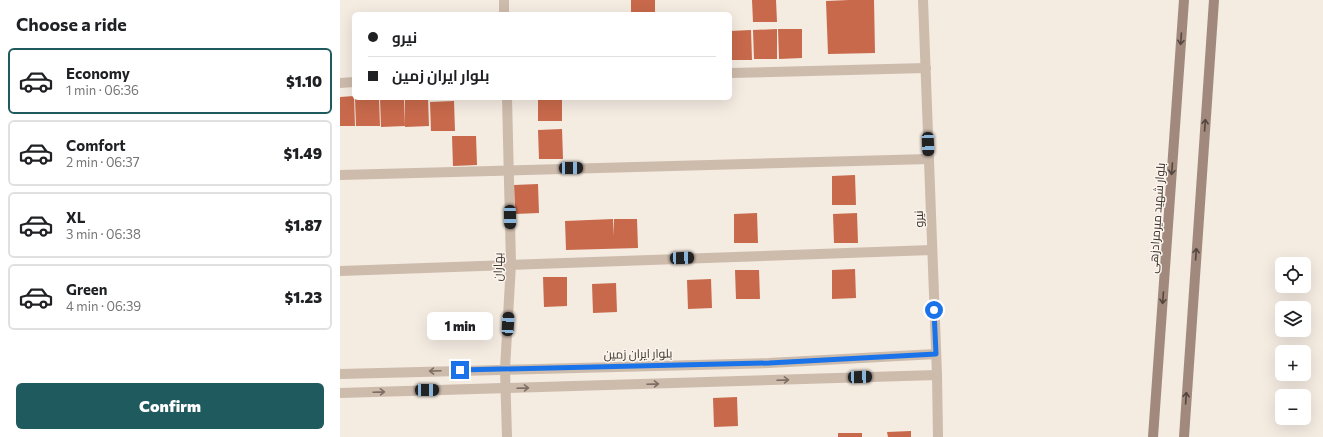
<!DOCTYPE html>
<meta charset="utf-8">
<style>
:root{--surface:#fff;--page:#f2f2f2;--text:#202124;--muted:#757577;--line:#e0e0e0;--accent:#1f5a5e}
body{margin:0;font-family:Commissioner,Cairo,sans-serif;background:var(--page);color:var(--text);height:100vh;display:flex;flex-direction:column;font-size:15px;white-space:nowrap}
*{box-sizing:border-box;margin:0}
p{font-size:13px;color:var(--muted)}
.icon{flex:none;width:22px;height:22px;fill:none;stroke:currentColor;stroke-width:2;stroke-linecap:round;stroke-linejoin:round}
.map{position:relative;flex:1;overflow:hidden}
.side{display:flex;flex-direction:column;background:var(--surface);width:340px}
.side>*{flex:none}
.banner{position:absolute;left:12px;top:12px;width:380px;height:88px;border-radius:6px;box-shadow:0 4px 16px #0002;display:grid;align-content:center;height:88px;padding:0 16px;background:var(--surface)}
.buttons{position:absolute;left:935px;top:257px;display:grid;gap:8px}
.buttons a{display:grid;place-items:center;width:36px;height:36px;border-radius:6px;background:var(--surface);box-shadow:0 4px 16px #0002;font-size:20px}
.end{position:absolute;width:18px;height:18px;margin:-9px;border:5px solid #1a73e8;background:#fff;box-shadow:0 0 0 2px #fff}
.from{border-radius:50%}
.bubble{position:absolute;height:28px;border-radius:6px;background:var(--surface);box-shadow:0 4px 16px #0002;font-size:13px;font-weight:800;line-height:28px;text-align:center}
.car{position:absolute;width:12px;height:24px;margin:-12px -6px;border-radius:5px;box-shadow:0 0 3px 1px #0007;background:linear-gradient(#222 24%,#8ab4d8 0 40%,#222 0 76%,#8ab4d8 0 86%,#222 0)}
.banner b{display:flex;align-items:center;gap:14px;height:38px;font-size:15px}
.banner b+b{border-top:1px solid var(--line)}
.banner i{width:10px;height:10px;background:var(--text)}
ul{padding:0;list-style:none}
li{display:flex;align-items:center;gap:12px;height:66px;margin:0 8px 6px;padding:0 8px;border:2px solid var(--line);border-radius:6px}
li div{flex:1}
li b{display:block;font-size:15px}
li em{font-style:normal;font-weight:800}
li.active{border-color:var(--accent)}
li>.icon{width:36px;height:36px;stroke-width:1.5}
h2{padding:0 16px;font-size:18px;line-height:48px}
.action{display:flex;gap:8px;margin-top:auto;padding:8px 16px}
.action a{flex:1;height:46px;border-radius:6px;background:var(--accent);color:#fff;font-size:16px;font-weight:800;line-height:46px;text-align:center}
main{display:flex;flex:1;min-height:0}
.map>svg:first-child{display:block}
.building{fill:#c8694b}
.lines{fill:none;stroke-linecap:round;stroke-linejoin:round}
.minor{stroke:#cdbbac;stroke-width:10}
.tertiary{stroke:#cdbbac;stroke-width:10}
.secondary{stroke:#a18a7d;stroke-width:10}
.oneway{stroke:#544640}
.oneway2{stroke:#7d6f65}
.route{stroke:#1a73e8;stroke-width:5}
.labels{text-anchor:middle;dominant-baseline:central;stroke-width:3;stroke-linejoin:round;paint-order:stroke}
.street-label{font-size:12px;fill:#3b302b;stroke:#fbf5ee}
</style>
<main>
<section class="side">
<h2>Choose a ride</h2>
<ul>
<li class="active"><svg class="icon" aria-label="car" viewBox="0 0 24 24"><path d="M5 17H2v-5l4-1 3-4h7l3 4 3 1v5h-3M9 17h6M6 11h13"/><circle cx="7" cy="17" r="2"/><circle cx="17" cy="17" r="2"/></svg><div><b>Economy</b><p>1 min · 06:36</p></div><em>$1.10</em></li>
<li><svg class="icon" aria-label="car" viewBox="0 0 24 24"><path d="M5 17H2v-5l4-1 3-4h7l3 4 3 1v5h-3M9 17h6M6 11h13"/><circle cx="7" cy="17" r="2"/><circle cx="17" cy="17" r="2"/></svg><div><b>Comfort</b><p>2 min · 06:37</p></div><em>$1.49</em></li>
<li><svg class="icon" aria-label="car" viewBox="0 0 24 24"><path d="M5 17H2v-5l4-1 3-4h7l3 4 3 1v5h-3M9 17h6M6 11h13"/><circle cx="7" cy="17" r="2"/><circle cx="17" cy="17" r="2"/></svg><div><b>XL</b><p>3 min · 06:38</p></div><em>$1.87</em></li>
<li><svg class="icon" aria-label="car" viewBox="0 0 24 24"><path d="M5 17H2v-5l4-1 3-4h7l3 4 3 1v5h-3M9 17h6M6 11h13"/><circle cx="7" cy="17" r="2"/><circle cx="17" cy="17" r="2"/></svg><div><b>Green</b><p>4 min · 06:39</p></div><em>$1.23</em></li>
</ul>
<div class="action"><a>Confirm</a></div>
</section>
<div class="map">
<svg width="983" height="437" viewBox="0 0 983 437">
<rect width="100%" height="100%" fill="#f4ebe1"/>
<!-- building -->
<g class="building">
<rect x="291" y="0" width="24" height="14"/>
<polygon points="412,0 436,0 437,22 413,22"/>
<polygon points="509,0 534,0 535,53 488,54 486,1"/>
<polygon points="437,29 437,59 414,59 413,30"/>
<polygon points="438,29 462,29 462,58 439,59"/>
<polygon points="411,30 412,60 390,60 390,31"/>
<polygon points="14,96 15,126 0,126 0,97"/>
<polygon points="15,98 39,98 40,126 16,126"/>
<polygon points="40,98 64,98 65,126 41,127"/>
<polygon points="65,98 88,98 89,126 65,127"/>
<rect x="198" y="98" width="24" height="23"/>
<polygon points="114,101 115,131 91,131 90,102"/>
<polygon points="222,129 223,159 199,159 198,130"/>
<polygon points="112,136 136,136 137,165 113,166"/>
<polygon points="515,175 516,205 492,205 492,176"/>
<polygon points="198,184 199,213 175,214 174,185"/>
<polygon points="417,213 418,243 394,243 394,214"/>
<polygon points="517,213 518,243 494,243 493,214"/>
<polygon points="273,219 273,236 274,219 297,219 298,248 226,250 225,221"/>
<polygon points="515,269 516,298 492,299 492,270"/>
<polygon points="395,270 419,270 420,299 396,299"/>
<polygon points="203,277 227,277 227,306 204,307"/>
<polygon points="371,279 372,308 348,309 347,280"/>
<polygon points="276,283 277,312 253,313 252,284"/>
<polygon points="397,397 398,426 374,427 373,398"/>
<polygon points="571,431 571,437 548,437 547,432"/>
<rect x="498" y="433" width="24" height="4"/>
</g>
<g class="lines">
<!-- minor -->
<g class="minor">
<polyline points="390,73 586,68"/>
<polyline points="0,83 14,82"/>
<polyline points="0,175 589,159"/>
<polyline points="0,271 592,250"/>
</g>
<!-- tertiary -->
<g class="tertiary">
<polyline points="164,0 164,14"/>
<polyline points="583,0 597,375 598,437"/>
<polyline points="0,374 429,363 596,354"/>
<polyline points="0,393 597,375"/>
<polyline points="167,437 165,369 171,264 167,98"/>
</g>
<!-- secondary -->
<g class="secondary">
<polyline points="813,437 844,0"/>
<polyline points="844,437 874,0"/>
</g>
</g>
<!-- one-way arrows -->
<defs><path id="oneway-shaft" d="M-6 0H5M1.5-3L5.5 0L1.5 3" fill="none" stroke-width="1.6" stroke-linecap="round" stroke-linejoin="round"/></defs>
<g class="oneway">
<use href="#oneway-shaft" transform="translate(841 39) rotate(94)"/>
<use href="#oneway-shaft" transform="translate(865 125) rotate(-86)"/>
<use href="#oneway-shaft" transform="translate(832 169) rotate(94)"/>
<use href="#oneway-shaft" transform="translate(856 254) rotate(-86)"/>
<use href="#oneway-shaft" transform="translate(823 298) rotate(94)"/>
<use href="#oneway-shaft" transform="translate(846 398) rotate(-86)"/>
</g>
<g class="oneway2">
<use href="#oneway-shaft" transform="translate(95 371) rotate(178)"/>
<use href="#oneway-shaft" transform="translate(443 380) rotate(-2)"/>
<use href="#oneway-shaft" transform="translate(313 384) rotate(-2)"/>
<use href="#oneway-shaft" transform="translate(183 388) rotate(-2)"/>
<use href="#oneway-shaft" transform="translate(39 392) rotate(-2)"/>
</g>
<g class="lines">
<!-- route -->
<polyline class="route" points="120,370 429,363 596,354 594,310"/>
</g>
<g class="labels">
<!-- street labels -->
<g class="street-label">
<text transform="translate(816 218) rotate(-86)">بلوار شهید میرمرادزهی</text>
<text transform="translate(578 219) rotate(-92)">نیرو</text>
<text transform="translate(157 267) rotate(-89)">بهاران</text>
<text transform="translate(298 353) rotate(-1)">بلوار ایران زمین</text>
</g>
</g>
</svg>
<div class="buttons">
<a><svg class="icon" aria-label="locate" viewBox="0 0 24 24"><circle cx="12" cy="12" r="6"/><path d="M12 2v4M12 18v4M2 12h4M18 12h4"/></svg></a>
<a><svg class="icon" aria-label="layers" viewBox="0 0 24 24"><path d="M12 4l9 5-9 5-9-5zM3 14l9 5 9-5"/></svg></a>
<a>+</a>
<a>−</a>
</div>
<i class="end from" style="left:594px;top:310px"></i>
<i class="end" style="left:120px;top:370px"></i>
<div class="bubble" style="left:87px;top:312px;width:66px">1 min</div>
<i class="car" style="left:588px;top:144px;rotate:178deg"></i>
<i class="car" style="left:231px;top:168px;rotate:89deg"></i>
<i class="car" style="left:170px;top:217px;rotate:179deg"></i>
<i class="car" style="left:342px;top:258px;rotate:88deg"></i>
<i class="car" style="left:168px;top:324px;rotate:3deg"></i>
<i class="car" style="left:520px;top:377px;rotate:88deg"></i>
<i class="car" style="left:87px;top:390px;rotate:89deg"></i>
<div class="banner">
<b><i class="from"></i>نیرو</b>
<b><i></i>بلوار ایران زمین</b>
</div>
</div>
</main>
